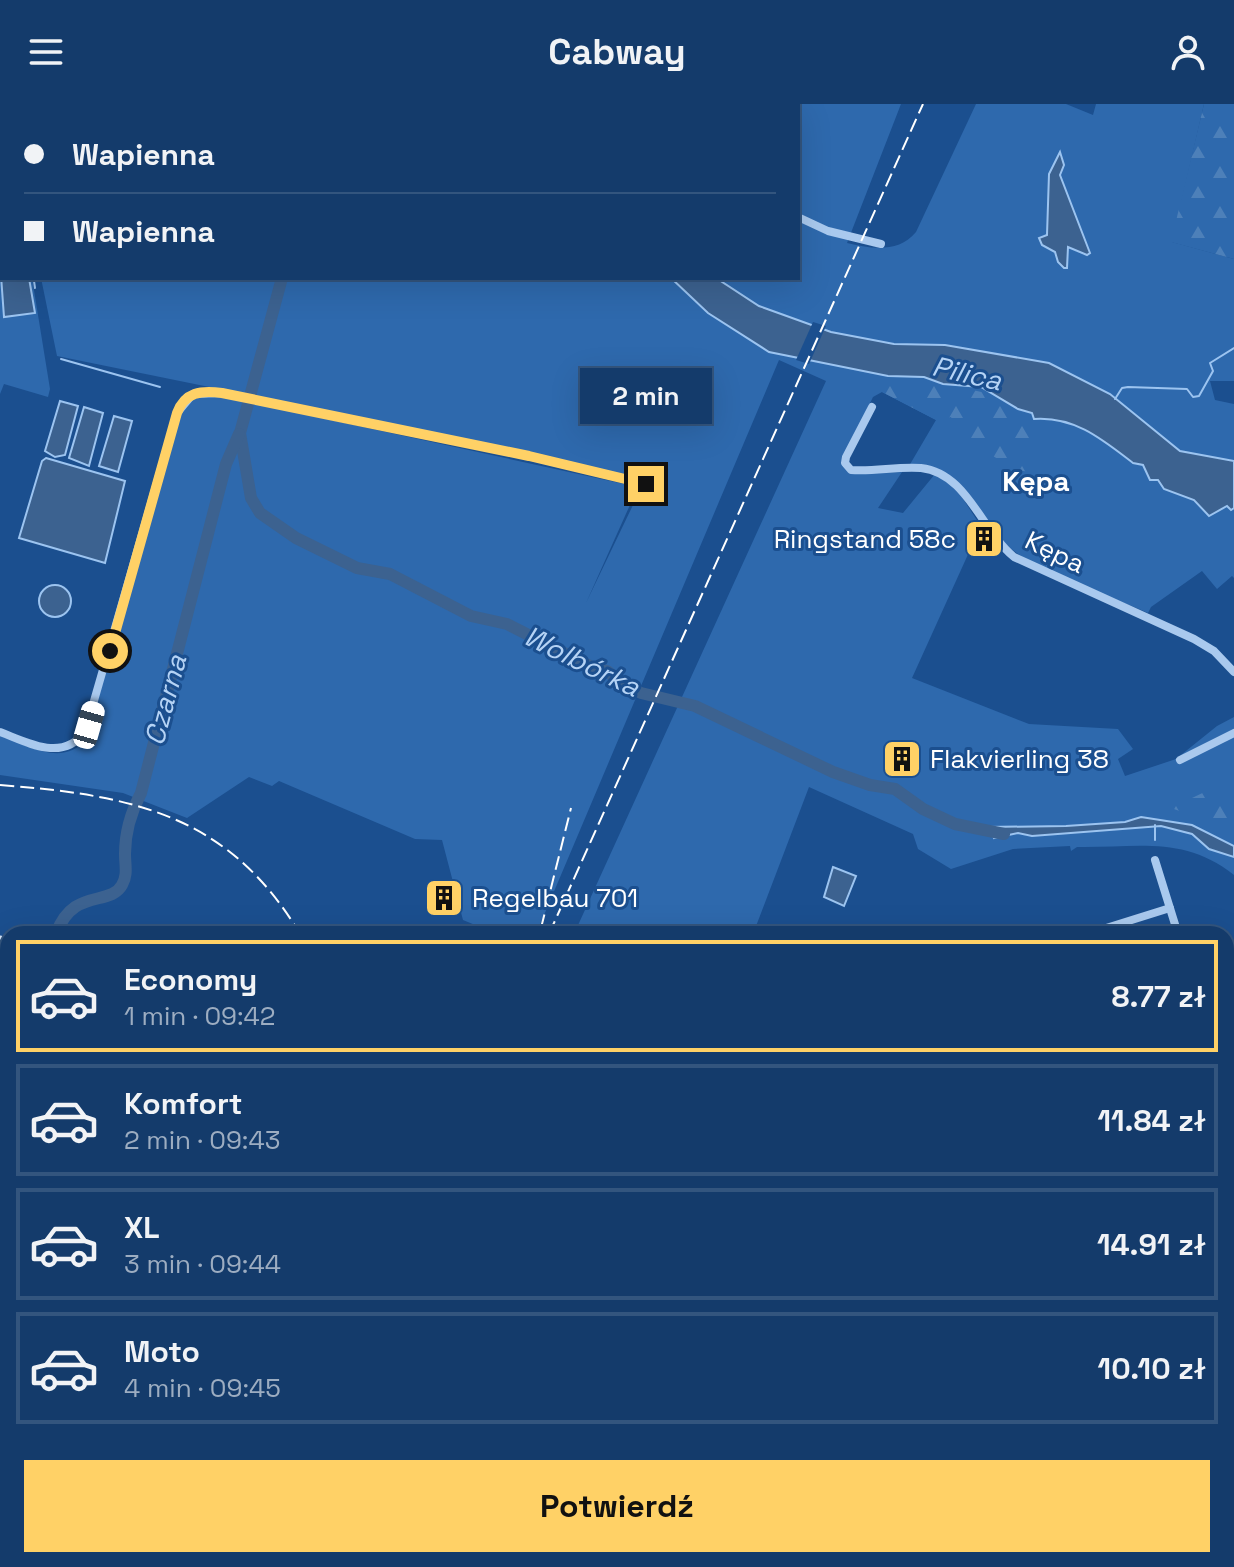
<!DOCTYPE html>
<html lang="pl">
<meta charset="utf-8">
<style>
:root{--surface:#143b6b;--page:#214673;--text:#f1f3f6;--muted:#9dadc1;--line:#33557e;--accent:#ffd166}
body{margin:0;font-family:"Space Grotesk",sans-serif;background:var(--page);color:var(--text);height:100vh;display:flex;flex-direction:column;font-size:30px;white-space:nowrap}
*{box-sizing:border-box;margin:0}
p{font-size:26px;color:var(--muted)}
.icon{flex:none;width:44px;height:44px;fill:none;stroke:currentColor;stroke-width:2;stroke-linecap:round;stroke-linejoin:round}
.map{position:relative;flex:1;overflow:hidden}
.side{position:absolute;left:0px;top:822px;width:1234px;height:642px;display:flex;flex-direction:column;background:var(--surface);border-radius:24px 24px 0 0;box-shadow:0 8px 32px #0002,0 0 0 2px var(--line)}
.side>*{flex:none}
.banner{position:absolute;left:0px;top:0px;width:800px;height:176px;box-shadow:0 8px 32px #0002,0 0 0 2px var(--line);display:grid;align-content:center;height:176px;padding:0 24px;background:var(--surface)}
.end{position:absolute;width:36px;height:36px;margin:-18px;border:10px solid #ffd166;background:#111;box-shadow:0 0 0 4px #111}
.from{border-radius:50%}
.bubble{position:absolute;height:56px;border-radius:0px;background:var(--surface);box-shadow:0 8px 32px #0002,0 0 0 2px var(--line);font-size:26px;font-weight:800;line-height:56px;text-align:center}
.car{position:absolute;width:24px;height:48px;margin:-24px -12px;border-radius:10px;box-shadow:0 0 6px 2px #0007;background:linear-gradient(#fff 24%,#345 0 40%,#fff 0 76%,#345 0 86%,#fff 0)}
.banner b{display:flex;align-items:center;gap:28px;height:76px;font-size:30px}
.banner b+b{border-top:2px solid var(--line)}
.banner i{width:20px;height:20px;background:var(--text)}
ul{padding:14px 0 0;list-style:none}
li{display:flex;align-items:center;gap:24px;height:112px;margin:0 16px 12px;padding:0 8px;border:4px solid var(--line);border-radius:0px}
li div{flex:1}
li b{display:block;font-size:30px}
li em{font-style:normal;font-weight:800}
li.active{border-color:var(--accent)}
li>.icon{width:72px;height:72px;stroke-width:1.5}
.button{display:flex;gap:16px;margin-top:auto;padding:16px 24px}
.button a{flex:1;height:92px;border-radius:0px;background:var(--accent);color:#111;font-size:32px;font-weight:800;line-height:92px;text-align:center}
header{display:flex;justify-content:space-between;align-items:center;height:104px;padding:0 24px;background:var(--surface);font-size:36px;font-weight:800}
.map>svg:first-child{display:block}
.green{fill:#2e69ad}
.forest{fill:url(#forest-firs)}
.wetland{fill:url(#wetland-marsh)}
.water{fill:#3c6290;stroke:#9cc4f0;stroke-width:2}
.pier{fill:#1b4f8f}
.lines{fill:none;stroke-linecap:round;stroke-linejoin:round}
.stream{stroke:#9cc4f0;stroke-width:2}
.river{stroke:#3c6290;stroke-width:12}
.street{stroke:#a9c9ee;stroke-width:8}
.secondary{stroke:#d6e6fa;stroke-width:11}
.rail{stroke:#fff;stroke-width:2;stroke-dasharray:14 6;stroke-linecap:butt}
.route{stroke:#ffd166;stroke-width:10}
.labels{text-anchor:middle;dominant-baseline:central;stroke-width:6;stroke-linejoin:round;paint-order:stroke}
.poi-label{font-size:26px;fill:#fff;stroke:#1b4f8f;text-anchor:start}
.street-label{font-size:26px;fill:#fff;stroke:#1b4f8f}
.water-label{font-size:28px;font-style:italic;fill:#b5d3f5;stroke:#1b4f8f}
.neighbourhood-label{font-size:28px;font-weight:bold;fill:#fff;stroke:#1b4f8f}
</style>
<header><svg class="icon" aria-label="menu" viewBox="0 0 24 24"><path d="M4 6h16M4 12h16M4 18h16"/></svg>Cabway<svg class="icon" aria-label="person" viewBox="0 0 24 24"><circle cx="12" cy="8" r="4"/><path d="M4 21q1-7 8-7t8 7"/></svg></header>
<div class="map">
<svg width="1234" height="1463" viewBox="0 0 1234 1463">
<defs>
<pattern id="forest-firs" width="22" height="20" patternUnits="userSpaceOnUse" patternTransform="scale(2)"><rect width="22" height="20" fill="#2e69ad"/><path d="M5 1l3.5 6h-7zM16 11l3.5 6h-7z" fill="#4d80b9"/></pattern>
<pattern id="wetland-marsh" width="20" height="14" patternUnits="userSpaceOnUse" patternTransform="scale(2)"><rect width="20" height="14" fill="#2e69ad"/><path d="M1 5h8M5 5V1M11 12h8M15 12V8" fill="none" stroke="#4d80b9"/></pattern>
</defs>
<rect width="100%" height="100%" fill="#1b4f8f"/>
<!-- green -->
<g class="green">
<path d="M0,0H901L847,139C871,145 899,149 916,128L976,0H1066L1093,11L1096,0H1204L1172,138L1234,155V277H1210L1215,296L1234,300V474L1232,472L1217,485L1202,467L1151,503L1148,509C1110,492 1052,473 1018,450C975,420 969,356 909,362L936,316L882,288L873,293L842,358L851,370L902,368L878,404L903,409L935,370L956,384L984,427L970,446L912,574L1029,620L1118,625L1133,645L1118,655L1125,672L1176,655L1217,622L1234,613V771C1184,731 1136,744 1077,743L1071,747L1070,742L1013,745L951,765L918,745L913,730L809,683L753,830H574L826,277L779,256L536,830H497L463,816L442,736L415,735L279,677L272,682L249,673L187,714L123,689L0,671V631C28,642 64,664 87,634L176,321C183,301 191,294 211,290L638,383L586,499L644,378L530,348L57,252L41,174H798V2H2V174H32L50,285L48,293L4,280L0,290Z"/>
<polygon points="8,891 8,1136 0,1133 0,897"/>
<polygon points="8,1200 9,1456 7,1463 0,1463 0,1201"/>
</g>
<!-- forest -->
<g class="forest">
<polygon points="1204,0 1234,0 1234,155 1171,138"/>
<path d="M888,272C908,274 924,277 943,282C962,287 979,283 997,295C1011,303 1018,319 1033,328L1030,368L1017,366L960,333L951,313L936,316L882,288Z"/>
<polygon points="1234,674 1234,726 1171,704"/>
<polygon points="1234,1178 1234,1411 1229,1414 1226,1209"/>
</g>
<!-- wetland -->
<polygon class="wetland" points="8,1233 8,1412 0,1418 0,1256"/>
<!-- water -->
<g class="water">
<polygon points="1060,48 1064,61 1060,71 1090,149 1087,151 1068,143 1067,164 1064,164 1058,158 1055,148 1042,141 1039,134 1047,131 1049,70"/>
<polygon points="0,158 2,174 29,174 35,209 4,213"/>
<path d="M671,174H716L759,202L831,228L894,240L945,241L1049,259L1110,290L1180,347L1234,357V404L1231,406L1227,402L1209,412L1194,396L1164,385L1158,376H1150L1143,361L1133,359C1103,336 1075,312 1034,315L1032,309L1018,305L981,283L943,280L924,273L888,272L769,248L708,209Z"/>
<polygon points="60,297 78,302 65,351 55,353 45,347"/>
<polygon points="84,303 103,309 89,362 69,354"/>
<polygon points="114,312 132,317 118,368 99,362"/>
<polygon points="46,354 125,377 105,459 19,434 42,357"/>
<circle cx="55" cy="497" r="16"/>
<polygon points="1141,713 1192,721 1234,742 1234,753 1209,745 1192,730 1161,722 1032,732 1018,729 994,734 988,723 1066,722 1125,718"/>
<polygon points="833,763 856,772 844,802 824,793"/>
</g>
<!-- pier -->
<polygon class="pier" points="813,218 826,222 809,260 796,256"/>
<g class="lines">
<!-- stream -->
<g class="stream">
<polyline points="34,177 35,184"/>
<polyline points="61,255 160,283"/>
<polyline points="1115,295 1122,284 1128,283 1187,285 1193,293 1199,292 1213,267 1210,259 1234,244"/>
<polyline points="1155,721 1155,736"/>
<polyline points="0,897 8,892"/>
</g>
<!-- river -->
<g class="river">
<polyline points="282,174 240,329 251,394 260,409 296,434 357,464 390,470 471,512 507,520 592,563 607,567 623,580 641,589 695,602 833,668 870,681 895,685 923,705 955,720 1004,730"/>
<path d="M56,830C73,783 110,803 122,781C128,771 125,761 125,750C125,728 131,708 141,689L226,360L239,330"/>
<polyline points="8,1274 8,1283"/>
<polyline points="0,1310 8,1297"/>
</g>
<!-- street -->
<g class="street">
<polyline points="551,0 556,2"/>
<polyline points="798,113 828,127 881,140"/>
<path d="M872,303L846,353L845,359L851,366C874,368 898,362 921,364C967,369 981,426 1014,453L1194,535L1214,547L1234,568"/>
<path d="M0,628C29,639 62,658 85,628L177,309L193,290L222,289L529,352L646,380"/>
<polyline points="1180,656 1234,629"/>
<polyline points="1155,756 1178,830"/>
<polyline points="1087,830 1170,804"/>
<polyline points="1226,978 1234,1005"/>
<polyline points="1226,1128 1234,1125"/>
<polyline points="1226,1422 1234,1417"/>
<polyline points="187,1463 191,1456"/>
<polyline points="491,1463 496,1456"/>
<polyline points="740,1463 746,1456"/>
<polyline points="949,1463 954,1456"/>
<polyline points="1164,1463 1170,1456"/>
</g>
<!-- secondary -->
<g class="secondary">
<polyline points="0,837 8,843"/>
<polyline points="1226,959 1234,957"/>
<polyline points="807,1456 816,1463"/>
<polyline points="317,1463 320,1456"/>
</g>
<!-- rail -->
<g class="rail">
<path d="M0,681C129,691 228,709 300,830"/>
<polyline points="541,824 571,704"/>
<polyline points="549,830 923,0"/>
<polyline points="216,1463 221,1456"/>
<polyline points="252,1463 256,1456"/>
<polyline points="275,1463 279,1456"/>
</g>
</g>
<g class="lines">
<!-- route -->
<path class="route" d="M110,547L177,309C185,288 201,286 222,289L529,352L646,380"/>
</g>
<!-- icons -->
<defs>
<g id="building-square" transform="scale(2)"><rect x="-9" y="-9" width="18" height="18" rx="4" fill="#ffd166" stroke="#1b4f8f"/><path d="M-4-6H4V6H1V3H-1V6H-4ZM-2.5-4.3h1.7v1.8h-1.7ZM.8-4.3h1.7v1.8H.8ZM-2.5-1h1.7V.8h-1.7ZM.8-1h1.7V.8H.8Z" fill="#111"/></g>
</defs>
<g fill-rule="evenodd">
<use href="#building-square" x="984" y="435"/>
<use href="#building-square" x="902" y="655"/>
<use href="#building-square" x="444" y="794"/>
</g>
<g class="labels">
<!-- poi labels -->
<g class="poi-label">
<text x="956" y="435" text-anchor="end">Ringstand 58c</text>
<text x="930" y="655">Flakvierling 38</text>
<text x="472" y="794">Regelbau 701</text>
</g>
<!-- street labels -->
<g class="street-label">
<text transform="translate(1055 448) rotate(26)">Kępa</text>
</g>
<!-- water labels -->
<g class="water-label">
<text transform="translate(967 269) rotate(13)">Pilica</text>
<text transform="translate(582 557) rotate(26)">Wolbórka</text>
<text transform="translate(165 596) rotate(-75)">Czarna</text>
</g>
<!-- neighbourhood labels -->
<g class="neighbourhood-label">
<text x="1036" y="377">Kępa</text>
</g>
</g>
</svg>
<i class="end from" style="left:110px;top:547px"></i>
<i class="end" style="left:646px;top:380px"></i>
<div class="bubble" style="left:580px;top:264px;width:132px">2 min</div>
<i class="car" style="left:89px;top:621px;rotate:16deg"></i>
<div class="banner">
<b><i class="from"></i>Wapienna</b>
<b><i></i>Wapienna</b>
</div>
<section class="side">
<ul>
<li class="active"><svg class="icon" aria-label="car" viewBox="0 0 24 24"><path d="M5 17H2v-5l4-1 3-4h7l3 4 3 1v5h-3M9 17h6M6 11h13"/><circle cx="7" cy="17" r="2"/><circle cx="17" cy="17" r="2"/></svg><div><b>Economy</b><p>1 min · 09:42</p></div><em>8.77 zł</em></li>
<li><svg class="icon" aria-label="car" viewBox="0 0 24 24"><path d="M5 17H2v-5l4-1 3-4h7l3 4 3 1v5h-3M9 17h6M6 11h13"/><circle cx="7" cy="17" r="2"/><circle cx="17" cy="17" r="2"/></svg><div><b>Komfort</b><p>2 min · 09:43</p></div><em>11.84 zł</em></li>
<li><svg class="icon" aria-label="car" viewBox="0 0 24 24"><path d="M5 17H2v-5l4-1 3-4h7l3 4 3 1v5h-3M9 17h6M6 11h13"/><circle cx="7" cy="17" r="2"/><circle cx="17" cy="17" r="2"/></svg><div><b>XL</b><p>3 min · 09:44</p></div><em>14.91 zł</em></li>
<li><svg class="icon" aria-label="car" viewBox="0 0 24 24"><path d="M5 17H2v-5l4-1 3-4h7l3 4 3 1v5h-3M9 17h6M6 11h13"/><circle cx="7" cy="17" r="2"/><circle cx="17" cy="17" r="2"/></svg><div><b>Moto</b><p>4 min · 09:45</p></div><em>10.10 zł</em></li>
</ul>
<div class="button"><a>Potwierdź</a></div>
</section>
</div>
